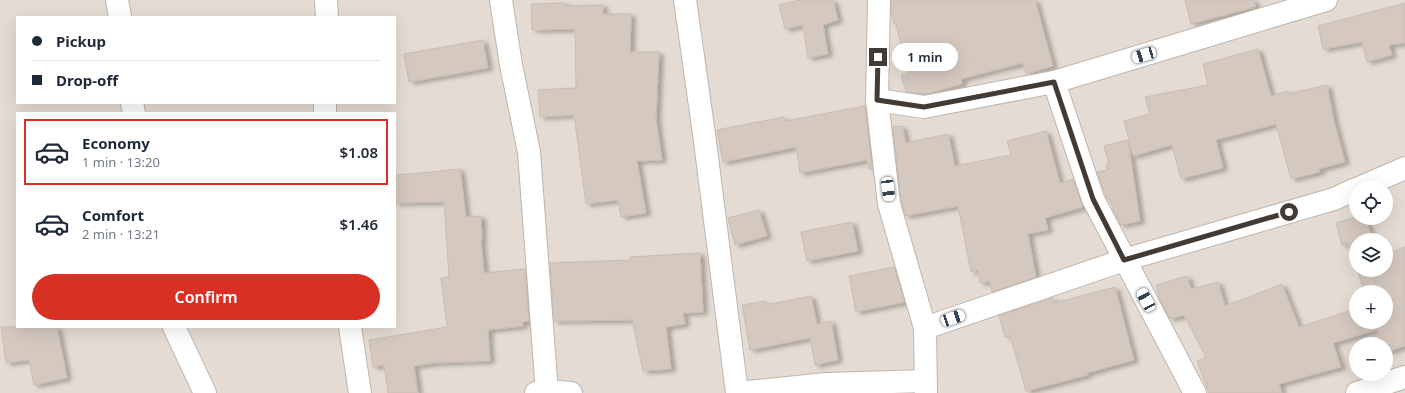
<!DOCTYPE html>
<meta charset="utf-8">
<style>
:root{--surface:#fff;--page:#f6f6f7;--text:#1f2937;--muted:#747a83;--line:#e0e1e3;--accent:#d93025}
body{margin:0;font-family:"Noto Sans",sans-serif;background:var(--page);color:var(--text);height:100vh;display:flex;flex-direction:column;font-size:15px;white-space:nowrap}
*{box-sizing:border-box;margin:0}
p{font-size:13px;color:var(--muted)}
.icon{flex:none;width:22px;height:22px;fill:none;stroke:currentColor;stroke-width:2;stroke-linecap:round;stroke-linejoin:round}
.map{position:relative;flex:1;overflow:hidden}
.panel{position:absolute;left:16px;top:112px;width:380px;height:216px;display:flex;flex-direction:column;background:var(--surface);border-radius:0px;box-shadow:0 4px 16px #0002}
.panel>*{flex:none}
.banner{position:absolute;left:16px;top:16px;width:380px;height:88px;border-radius:0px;box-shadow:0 4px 16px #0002;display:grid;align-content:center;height:88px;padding:0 16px;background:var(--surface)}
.fabs{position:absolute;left:1349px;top:181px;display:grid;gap:8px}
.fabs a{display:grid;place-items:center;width:44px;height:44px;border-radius:50%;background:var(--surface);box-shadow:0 4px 16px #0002;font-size:20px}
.end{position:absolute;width:18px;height:18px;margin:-9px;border:5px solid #423b35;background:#fff;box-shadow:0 0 0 2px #fff}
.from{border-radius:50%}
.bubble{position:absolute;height:28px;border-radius:14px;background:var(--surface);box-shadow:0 4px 16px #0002;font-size:13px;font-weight:600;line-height:28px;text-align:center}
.car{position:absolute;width:12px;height:24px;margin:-12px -6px;border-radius:5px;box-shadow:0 0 3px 1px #0007;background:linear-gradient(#fff 24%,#345 0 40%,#fff 0 76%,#345 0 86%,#fff 0)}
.banner b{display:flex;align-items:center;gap:14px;height:38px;font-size:15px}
.banner b+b{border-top:1px solid var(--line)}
.banner i{width:10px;height:10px;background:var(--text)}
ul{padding:7px 0 0;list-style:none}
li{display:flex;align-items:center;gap:12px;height:66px;margin:0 8px 6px;padding:0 8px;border:2px solid transparent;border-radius:0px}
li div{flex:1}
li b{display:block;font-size:15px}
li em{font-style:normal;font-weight:600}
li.selected{border-color:var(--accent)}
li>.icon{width:36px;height:36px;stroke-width:1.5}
.cta{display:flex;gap:8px;margin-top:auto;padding:8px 16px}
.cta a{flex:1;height:46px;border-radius:24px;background:var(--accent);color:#fff;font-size:16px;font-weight:600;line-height:46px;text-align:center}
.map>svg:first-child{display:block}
.residential{fill:#e4dcd4;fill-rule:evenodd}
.building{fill:#d4c8bf;stroke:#cbbcb0;filter:url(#shadow)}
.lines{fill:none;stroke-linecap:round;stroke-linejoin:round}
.minor-casing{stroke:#beb4ac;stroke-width:24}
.minor{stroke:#fff;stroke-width:22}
.route{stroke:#423b35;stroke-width:5}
</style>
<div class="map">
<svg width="1405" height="393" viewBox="0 0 1405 393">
<defs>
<filter id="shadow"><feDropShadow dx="4.5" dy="2.5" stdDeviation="2" flood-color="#0004"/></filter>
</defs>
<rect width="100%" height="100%" fill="#f1ebe5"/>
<!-- residential -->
<path class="residential" d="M0,0H1405V393H0ZM17,17H395V103H17ZM17,113H395V327H17ZM1356,188H1386V218H1356ZM1356,240H1386V270H1356ZM1356,292H1386V322H1356ZM1356,344H1386V374H1356Z"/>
<!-- building -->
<g class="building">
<polygon points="799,0 833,0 838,20 823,25 828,54 808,58 803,25 785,29 779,5"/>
<polygon points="891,0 1035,0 1053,66 1026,74 1023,63 961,79 962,84 926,94 906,92 901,75 908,73 896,24 894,24 891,13"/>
<polygon points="1185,0 1254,0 1255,7 1191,24"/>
<polygon points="566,3 566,6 603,5 603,14 631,14 630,52 659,52 656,119 662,160 637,161 646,213 621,217 618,200 586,204 574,115 540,117 538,90 576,88 575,29 532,30 531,4"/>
<polygon points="1405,3 1405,43 1389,45 1392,55 1367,62 1362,42 1323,49 1318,26"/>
<polygon points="483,40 488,68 409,82 404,54"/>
<polygon points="1258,49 1271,96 1288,91 1288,94 1327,85 1334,121 1345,162 1319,169 1320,172 1291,179 1276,124 1216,140 1223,168 1181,179 1172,145 1133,156 1124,121 1150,114 1145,97 1208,85 1203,64"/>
<polygon points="865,106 872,169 869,169 867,160 800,173 796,147 723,162 717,130 784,117 785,121"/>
<polygon points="902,126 906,143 948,134 955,166 1011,155 1007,141 1046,131 1060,183 1073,179 1083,207 1045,218 1048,230 1028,234 1036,277 992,292 990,281 980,283 978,270 971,272 958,206 905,216 900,193 893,127"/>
<polygon points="1128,140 1140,221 1121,225 1113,210 1111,200 1108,200 1105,194 1097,172 1107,170 1106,164 1109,163 1104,146"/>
<polygon points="460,169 466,217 481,216 482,239 481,240 484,273 525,269 529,321 522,322 523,326 488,330 490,361 435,363 414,366 418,393 388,393 384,365 373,367 369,340 447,327 441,278 449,277 444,202 395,203 395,175 411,174"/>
<polygon points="759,210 767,236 735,245 728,218"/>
<polygon points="1353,218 1366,218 1372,240 1356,240 1356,267 1347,243 1342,245 1336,223"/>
<polygon points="852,222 858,251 807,261 801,232"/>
<polygon points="1405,247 1405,346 1386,352 1386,344 1382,344 1377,330 1333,343 1341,367 1279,384 1282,393 1209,393 1197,361 1206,357 1184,315 1170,319 1159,298 1156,285 1187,276 1191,289 1218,282 1225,306 1282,284 1299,327 1356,309 1356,322 1386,322 1386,292 1365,292 1357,270 1386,270 1386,252 1387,252 1388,253"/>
<polygon points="700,253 703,312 683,313 685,324 666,327 671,369 643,371 632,320 554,321 550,263 631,260 630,257"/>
<polygon points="894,267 905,302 856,312 849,276"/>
<polygon points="1115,287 1134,360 1087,373 1088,375 1026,391 1010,335 1005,337 999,316 1053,298 1054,303"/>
<polygon points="811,296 817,324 831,321 838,360 815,365 810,338 750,350 742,305 765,301 766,305"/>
<polygon points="1,327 57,327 67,378 34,385 29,360 6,363"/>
</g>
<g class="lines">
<!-- minor casing -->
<g class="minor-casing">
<g id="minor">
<polyline points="117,0 120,17"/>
<polyline points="326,0 327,17"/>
<polyline points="501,0 511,65 529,152 547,393"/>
<polyline points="685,0 704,134 737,393"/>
<polyline points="879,0 877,100 889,204 925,328 926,393"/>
<polyline points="1054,82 1093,199 1195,393"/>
<polyline points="877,100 924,107 1054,82 1326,0"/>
<polyline points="132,103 134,113"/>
<polyline points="325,113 325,103"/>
<polyline points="1359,188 1405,168"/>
<polyline points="174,327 205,393"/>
<polyline points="350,327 360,393"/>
<polyline points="925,328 1124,260 1334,199 1356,189"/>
<polyline points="536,393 547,391 571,393"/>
<polyline points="738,393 826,384 925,381"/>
<polyline points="1357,393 1405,377"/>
</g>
</g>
<!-- minor -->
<use href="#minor" class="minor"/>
</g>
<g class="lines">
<!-- route -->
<polyline class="route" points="878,57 877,100 924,107 1054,82 1093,199 1124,260 1289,212"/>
</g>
</svg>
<div class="fabs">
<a><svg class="icon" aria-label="locate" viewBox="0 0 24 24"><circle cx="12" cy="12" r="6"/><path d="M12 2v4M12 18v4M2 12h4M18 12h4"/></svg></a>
<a><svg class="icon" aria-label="layers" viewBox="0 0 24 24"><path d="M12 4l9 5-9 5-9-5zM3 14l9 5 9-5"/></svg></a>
<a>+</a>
<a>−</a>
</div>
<i class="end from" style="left:1289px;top:212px"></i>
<i class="end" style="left:878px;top:57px"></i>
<div class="bubble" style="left:892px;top:43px;width:66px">1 min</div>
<i class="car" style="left:1144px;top:55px;rotate:253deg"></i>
<i class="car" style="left:888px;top:189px;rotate:173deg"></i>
<i class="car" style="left:1146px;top:300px;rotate:332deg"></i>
<i class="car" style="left:953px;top:318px;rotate:71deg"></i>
<div class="banner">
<b><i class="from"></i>Pickup</b>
<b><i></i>Drop-off</b>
</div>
<section class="panel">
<ul>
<li class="selected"><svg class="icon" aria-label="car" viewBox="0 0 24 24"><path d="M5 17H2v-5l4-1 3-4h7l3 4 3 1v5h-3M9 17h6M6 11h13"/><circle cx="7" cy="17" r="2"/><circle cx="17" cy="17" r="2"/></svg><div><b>Economy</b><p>1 min · 13:20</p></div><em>$1.08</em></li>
<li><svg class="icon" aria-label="car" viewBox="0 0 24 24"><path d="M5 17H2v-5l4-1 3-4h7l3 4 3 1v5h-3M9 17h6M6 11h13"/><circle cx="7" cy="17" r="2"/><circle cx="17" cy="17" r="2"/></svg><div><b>Comfort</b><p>2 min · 13:21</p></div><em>$1.46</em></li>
</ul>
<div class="cta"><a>Confirm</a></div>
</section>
</div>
